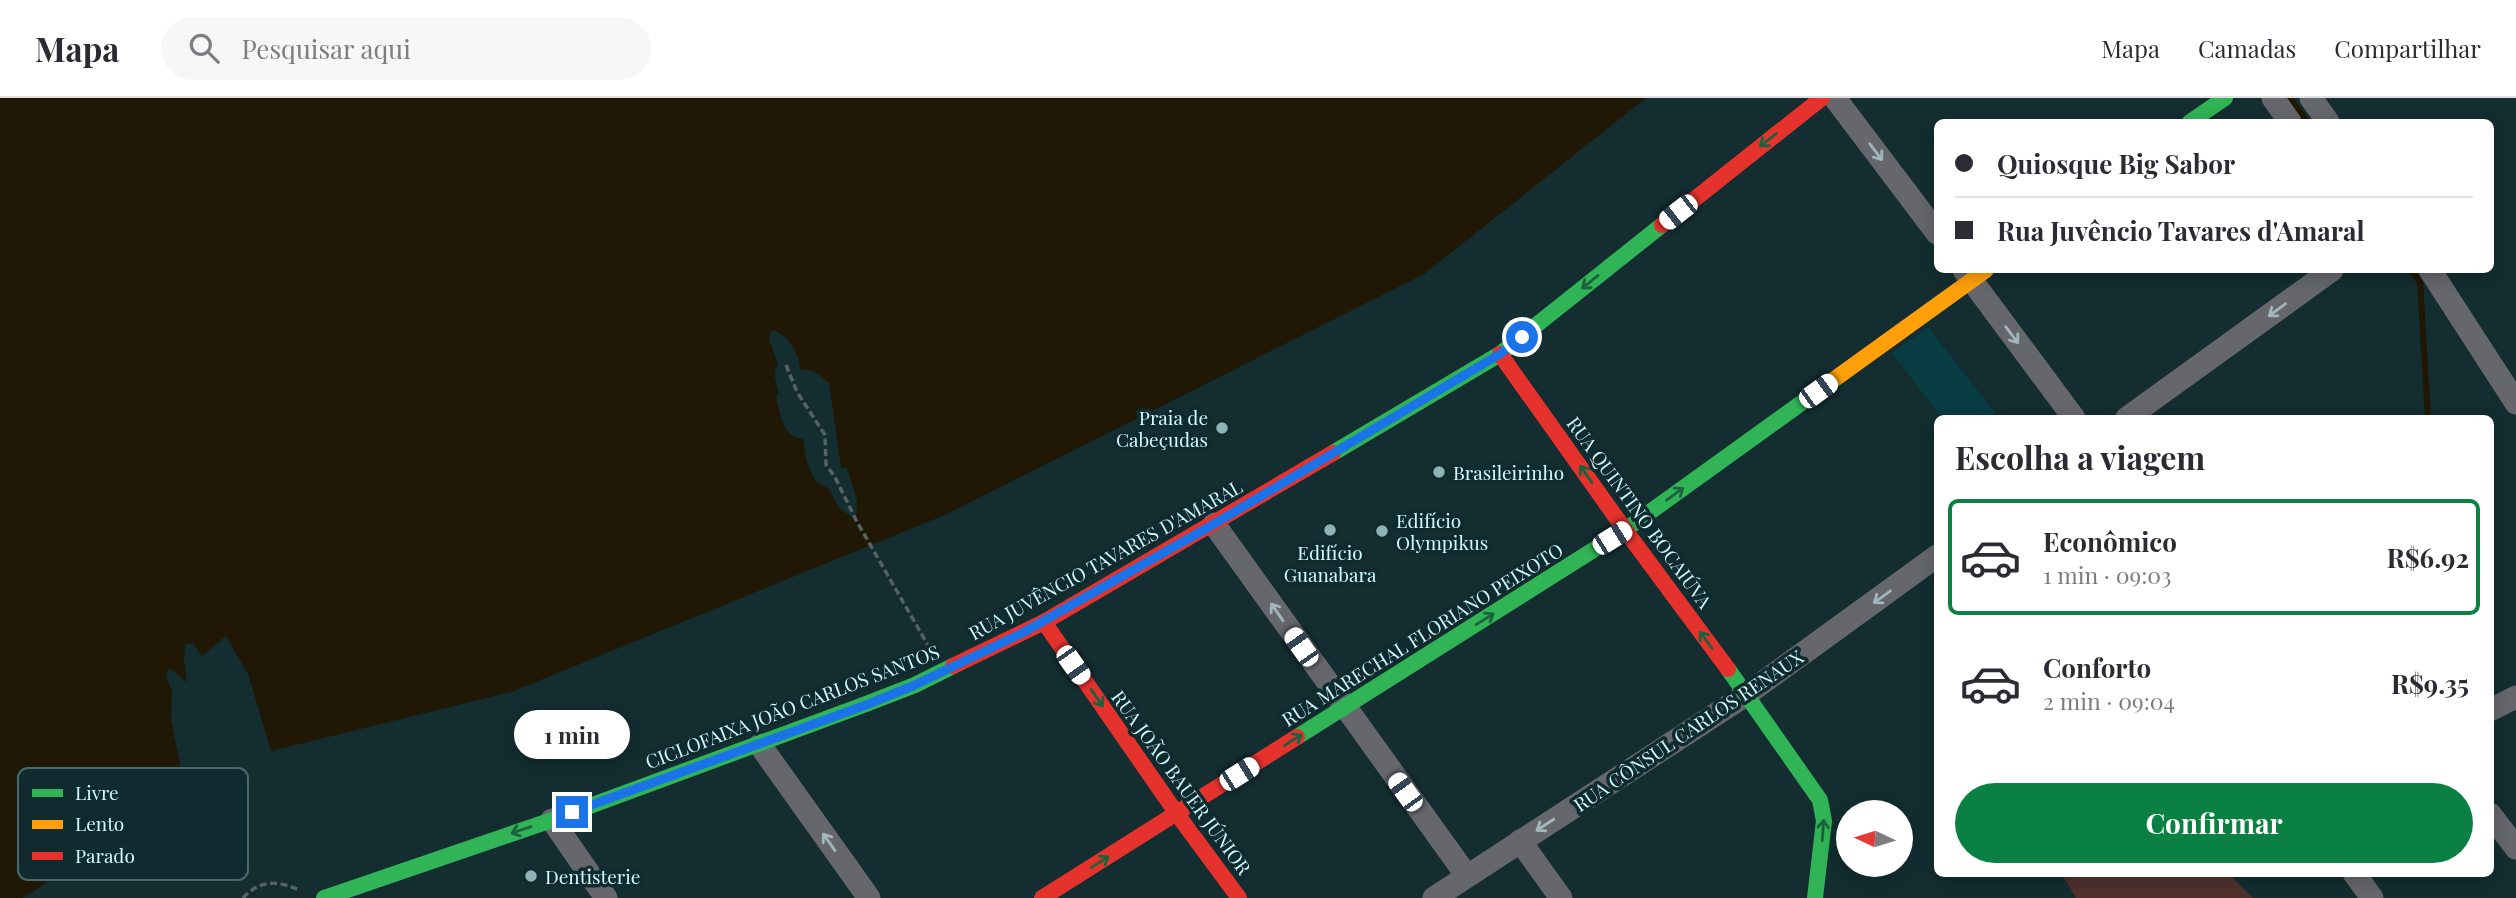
<!DOCTYPE html>
<html lang="pt">
<meta charset="utf-8">
<style>
:root{--surface:#fff;--page:#f7f7f7;--text:#2b2b33;--muted:#7c7c81;--line:#e1e1e2;--accent:#0b8043}
body{margin:0;font-family:"Playfair Display",serif;background:var(--page);color:var(--text);height:100vh;display:flex;flex-direction:column;font-size:26px;white-space:nowrap}
*{box-sizing:border-box;margin:0}
p{font-size:23px;color:var(--muted)}
.icon{flex:none;width:38px;height:38px;fill:none;stroke:currentColor;stroke-width:2;stroke-linecap:round;stroke-linejoin:round}
.map{position:relative;flex:1;overflow:hidden}
.details{position:absolute;left:1934px;top:317px;width:560px;height:462px;display:flex;flex-direction:column;background:var(--surface);border-radius:10px;box-shadow:0 4px 18px #0003}
.details>*{flex:none}
.top-card{position:absolute;left:1934px;top:21px;width:560px;height:154px;border-radius:10px;box-shadow:0 4px 18px #0003;display:grid;align-content:center;height:154px;padding:0 21px;background:var(--surface)}
.needle{width:46px;rotate:274deg}
.fabs{position:absolute;left:1836px;top:702px;display:grid;gap:14px}
.fabs a{display:grid;place-items:center;width:77px;height:77px;border-radius:50%;background:var(--surface);box-shadow:0 4px 18px #0003;font-size:35px}
.end{position:absolute;width:32px;height:32px;margin:-16px;border:9px solid #1a73e8;background:#fff;box-shadow:0 0 0 4px #fff}
.from{border-radius:50%}
.bubble{position:absolute;height:49px;border-radius:24px;background:var(--surface);box-shadow:0 4px 18px #0003;font-size:23px;font-weight:700;line-height:49px;text-align:center}
.car{position:absolute;width:21px;height:42px;margin:-21px -10px;border-radius:9px;box-shadow:0 0 5px 2px #0007;background:linear-gradient(#fff 24%,#345 0 40%,#fff 0 76%,#345 0 86%,#fff 0)}
.top-card b{display:flex;align-items:center;gap:24px;height:66px;font-size:26px}
.top-card b+b{border-top:2px solid var(--line)}
.top-card i{width:18px;height:18px;background:var(--text)}
ul{padding:0;list-style:none}
li{display:flex;align-items:center;gap:21px;height:116px;margin:0 14px 10px;padding:0 7px;border:4px solid transparent;border-radius:10px}
li div{flex:1}
li b{display:block;font-size:26px}
li em{font-style:normal;font-weight:700}
li.selected{border-color:var(--accent)}
li>.icon{width:63px;height:63px;stroke-width:1.5}
h2{padding:0 21px;font-size:32px;line-height:84px}
.button{display:flex;gap:14px;margin-top:auto;padding:14px 21px}
.button a{flex:1;height:80px;border-radius:42px;background:var(--accent);color:#fff;font-size:28px;font-weight:700;line-height:80px;text-align:center}
header{display:flex;align-items:center;gap:42px;box-sizing:border-box;height:98px;padding:0 35px;background:var(--surface);border-bottom:2px solid var(--line)}
header strong{font-size:33px}
nav{display:flex;gap:38px;margin-inline-start:auto;font-size:24px}
.search{width:490px;height:63px;background:var(--page);display:flex;align-items:center;gap:18px;box-sizing:border-box;padding:0 24px;border-radius:38px;color:var(--muted);font-size:26px}
.map>svg:first-child{display:block}
.built{fill:#083d44}
.green{fill:#50312e}
.water{fill:#201804;fill-rule:evenodd}
.lines{fill:none;stroke-linecap:round;stroke-linejoin:round}
.stream{stroke:#201804;stroke-width:6}
.path{stroke:#566165;stroke-width:3.5;stroke-dasharray:7 3.5;stroke-linecap:butt}
.street{stroke:#65676c;stroke-width:23}
.fast{stroke:#30b455;stroke-width:16}
.slow{stroke:#ff9f0a;stroke-width:16}
.jam{stroke:#e5322d;stroke-width:16}
.oneway{stroke:#1d623e}
.oneway2{stroke:#a1b7bd}
.route{stroke:#1a73e8;stroke-width:9}
.poi-dot{fill:#8fb2b7;stroke:#102b2f;stroke-width:2.5}
.labels{text-anchor:middle;dominant-baseline:central;stroke-width:7;stroke-linejoin:round;paint-order:stroke}
.poi-label{font-size:19px;fill:#d2f9ff;stroke:#102b2f;text-anchor:start}
.street-label{font-size:19px;fill:#d2f9ff;stroke:#102b2f}
.key{fill:#102b2f;stroke:#4a696d;stroke-width:2}
.key-label{font-size:19px;fill:#d2f9ff}
</style>
<header>
<strong>Mapa</strong>
<div class="search"><svg class="icon" aria-label="search" viewBox="0 0 24 24"><circle cx="10" cy="10" r="6"/><path d="M15 15l6 6"/></svg>Pesquisar aqui</div>
<nav><a>Mapa</a><a>Camadas</a><a>Compartilhar</a></nav>
</header>
<div class="map">
<svg width="2516" height="800" viewBox="0 0 2516 800">
<rect width="100%" height="100%" fill="#132d30"/>
<!-- built -->
<polygon class="built" points="1928,229 1999,320 1942,320 1892,255"/>
<!-- green -->
<polygon class="green" points="2061,775 2228,775 2253,800 2076,800"/>
<!-- water -->
<path class="water" d="M0,0H1646L1424,176L947,416L511,594L271,653L248,576L226,538L202,558L193,545L185,547L184,563L187,584L169,570L166,578L172,593L171,620L187,703L198,728L194,747L184,773L118,768L92,756L78,758L60,767L44,787L22,800H0ZM772,232C787,235 800,256 800,271L814,273L829,285L840,362L841,370H847L857,402L856,422L839,410L829,391L815,383L806,362L803,341C783,341 780,315 776,298L779,294C776,285 772,274 778,266L769,241Z"/>
<g class="lines">
<!-- stream -->
<g class="stream">
<polyline points="2290,0 2307,24"/>
<polyline points="2411,172 2420,184 2428,320"/>
</g>
<!-- path -->
<g class="path">
<polyline points="786,267 797,294 825,337 826,367 835,379 856,422 929,549"/>
<path d="M243,800C259,782 278,782 299,792"/>
</g>
<!-- street -->
<g class="street">
<polyline points="1835,0 1937,135"/>
<polyline points="2273,0 2290,24"/>
<polyline points="2311,0 2328,24"/>
<polyline points="1964,172 2074,320"/>
<polyline points="2430,172 2516,305"/>
<polyline points="2127,320 2332,172"/>
<polyline points="1214,426 1467,778"/>
<polyline points="2490,612 2516,599"/>
<polyline points="760,647 869,800"/>
<polyline points="2490,716 2516,750"/>
<polyline points="552,722 606,800"/>
<polyline points="1520,743 1561,800"/>
<polyline points="2354,775 2372,800"/>
<polyline points="1434,800 1747,596 1937,458"/>
</g>
<!-- fast -->
<g class="fast">
<polyline points="2190,24 2225,0"/>
<polyline points="1333,355 1500,256 1662,127"/>
<polyline points="1728,571 1820,702 1824,723 1815,800"/>
<polyline points="1297,639 1625,432 1818,293"/>
<polyline points="324,800 552,722 866,606 915,587 953,568"/>
</g>
<!-- slow -->
<polyline class="slow" points="1818,293 1986,172"/>
<!-- jam -->
<g class="jam">
<polyline points="1662,127 1822,0"/>
<polyline points="1500,256 1625,432 1728,571"/>
<polyline points="1044,524 1177,716 1239,800"/>
<polyline points="953,568 1044,524 1333,355"/>
<polyline points="1042,800 1297,639"/>
</g>
</g>
<!-- one-way arrows -->
<defs><path id="oneway-shaft" d="M-6 0H5M1.5-3L5.5 0L1.5 3" fill="none" stroke-width="1.6" stroke-linecap="round" stroke-linejoin="round" transform="scale(1.75)"/></defs>
<g class="oneway">
<use href="#oneway-shaft" transform="translate(1768 42) rotate(142)"/>
<use href="#oneway-shaft" transform="translate(1590 184) rotate(141)"/>
<use href="#oneway-shaft" transform="translate(1586 376) rotate(-125)"/>
<use href="#oneway-shaft" transform="translate(1675 396) rotate(-36)"/>
<use href="#oneway-shaft" transform="translate(1485 521) rotate(-32)"/>
<use href="#oneway-shaft" transform="translate(1706 542) rotate(-126)"/>
<use href="#oneway-shaft" transform="translate(1097 600) rotate(55)"/>
<use href="#oneway-shaft" transform="translate(1293 642) rotate(-32)"/>
<use href="#oneway-shaft" transform="translate(521 732) rotate(161)"/>
<use href="#oneway-shaft" transform="translate(1823 732) rotate(-86)"/>
<use href="#oneway-shaft" transform="translate(1100 764) rotate(-32)"/>
</g>
<g class="oneway2">
<use href="#oneway-shaft" transform="translate(1876 54) rotate(53)"/>
<use href="#oneway-shaft" transform="translate(2277 212) rotate(144)"/>
<use href="#oneway-shaft" transform="translate(2012 237) rotate(53)"/>
<use href="#oneway-shaft" transform="translate(1882 499) rotate(144)"/>
<use href="#oneway-shaft" transform="translate(1277 514) rotate(-125)"/>
<use href="#oneway-shaft" transform="translate(1545 727) rotate(147)"/>
<use href="#oneway-shaft" transform="translate(829 744) rotate(-125)"/>
</g>
<g class="lines">
<!-- route -->
<polyline class="route" points="572,714 866,607 915,587 1024,534 1214,426 1500,256 1522,239"/>
</g>
<!-- markers -->
<g class="poi-dot">
<circle cx="1222" cy="330" r="7"/>
<circle cx="1439" cy="374" r="7"/>
<circle cx="1330" cy="432" r="7"/>
<circle cx="1382" cy="433" r="7"/>
<circle cx="531" cy="778" r="7"/>
</g>
<g class="labels">
<!-- poi labels -->
<g class="poi-label">
<text x="1208" y="319" text-anchor="end">Praia de<tspan x="1208" dy="22">Cabeçudas</tspan></text>
<text x="1453" y="374">Brasileirinho</text>
<text x="1396" y="422">Edifício<tspan x="1396" dy="22">Olympikus</tspan></text>
<text x="1330" y="454" text-anchor="middle">Edifício<tspan x="1330" dy="22">Guanabara</tspan></text>
<text x="545" y="778">Dentisterie</text>
</g>
<!-- street labels -->
<g class="street-label">
<text transform="translate(1640 414) rotate(54)">RUA QUINTINO BOCAIÚVA</text>
<text transform="translate(1105 461) rotate(-29)">RUA JUVÊNCIO TAVARES D'AMARAL</text>
<text transform="translate(1422 536) rotate(-32)">RUA MARECHAL FLORIANO PEIXOTO</text>
<text transform="translate(792 608) rotate(-21)">CICLOFAIXA JOÃO CARLOS SANTOS</text>
<text transform="translate(1688 632) rotate(-34)">RUA CÔNSUL CARLOS RENAUX</text>
<text transform="translate(1182 684) rotate(54)">RUA JOÃO BAUER JÚNIOR</text>
</g>
</g>
<!-- legend -->
<rect x="18" y="670" width="230" height="112" rx="10" class="key"/>
<rect x="32" y="691" width="31" height="8" fill="#30b455"/>
<rect x="32" y="722" width="31" height="9" fill="#ff9f0a"/>
<rect x="32" y="754" width="31" height="8" fill="#e5322d"/>
<g class="key-label">
<text x="75" y="702">Livre</text>
<text x="75" y="733">Lento</text>
<text x="75" y="765">Parado</text>
</g>
</svg>
<div class="fabs">
<a><svg class="needle" viewBox="-14 -14 28 28"><path d="M0-13l5 13h-10z" fill="#e53935"/><path d="M0 13l5-13h-10z" fill="#7c7c81"/></svg></a>
</div>
<i class="end from" style="left:1522px;top:239px"></i>
<i class="end" style="left:572px;top:714px"></i>
<div class="bubble" style="left:514px;top:612px;width:116px">1 min</div>
<i class="car" style="left:1678px;top:114px;rotate:232deg"></i>
<i class="car" style="left:1818px;top:293px;rotate:54deg"></i>
<i class="car" style="left:1612px;top:440px;rotate:58deg"></i>
<i class="car" style="left:1301px;top:549px;rotate:325deg"></i>
<i class="car" style="left:1073px;top:567px;rotate:145deg"></i>
<i class="car" style="left:1239px;top:676px;rotate:58deg"></i>
<i class="car" style="left:1405px;top:694px;rotate:324deg"></i>
<div class="top-card">
<b><i class="from"></i>Quiosque Big Sabor</b>
<b><i></i>Rua Juvêncio Tavares d'Amaral</b>
</div>
<section class="details">
<h2>Escolha a viagem</h2>
<ul>
<li class="selected"><svg class="icon" aria-label="car" viewBox="0 0 24 24"><path d="M5 17H2v-5l4-1 3-4h7l3 4 3 1v5h-3M9 17h6M6 11h13"/><circle cx="7" cy="17" r="2"/><circle cx="17" cy="17" r="2"/></svg><div><b>Econômico</b><p>1 min · 09:03</p></div><em>R$6.92</em></li>
<li><svg class="icon" aria-label="car" viewBox="0 0 24 24"><path d="M5 17H2v-5l4-1 3-4h7l3 4 3 1v5h-3M9 17h6M6 11h13"/><circle cx="7" cy="17" r="2"/><circle cx="17" cy="17" r="2"/></svg><div><b>Conforto</b><p>2 min · 09:04</p></div><em>R$9.35</em></li>
</ul>
<div class="button"><a>Confirmar</a></div>
</section>
</div>
